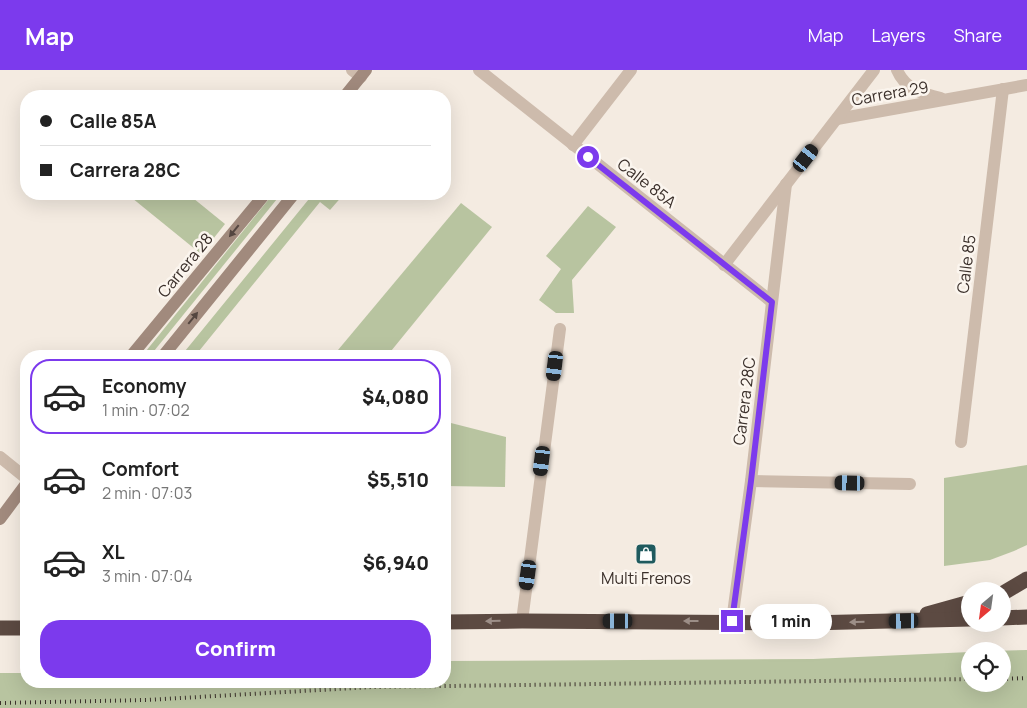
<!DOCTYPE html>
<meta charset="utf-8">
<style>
:root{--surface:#fff;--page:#f2f2f2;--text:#222;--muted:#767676;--line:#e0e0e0;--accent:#7c3aed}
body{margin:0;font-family:Manrope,sans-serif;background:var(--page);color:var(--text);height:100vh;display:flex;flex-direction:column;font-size:19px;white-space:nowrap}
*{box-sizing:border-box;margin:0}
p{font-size:16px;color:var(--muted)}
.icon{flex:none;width:28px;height:28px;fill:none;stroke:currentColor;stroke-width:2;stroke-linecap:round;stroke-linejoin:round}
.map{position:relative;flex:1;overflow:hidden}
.panel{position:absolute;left:20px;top:280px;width:431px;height:338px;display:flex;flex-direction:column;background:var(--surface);border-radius:20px;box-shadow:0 5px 20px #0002}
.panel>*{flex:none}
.hud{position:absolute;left:20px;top:20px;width:431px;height:110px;border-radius:20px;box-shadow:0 5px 20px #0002;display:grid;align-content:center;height:110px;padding:0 20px;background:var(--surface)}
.needle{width:32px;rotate:209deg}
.buttons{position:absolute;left:961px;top:512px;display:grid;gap:10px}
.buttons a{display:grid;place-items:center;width:50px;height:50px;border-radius:50%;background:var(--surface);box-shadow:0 5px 20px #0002;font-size:25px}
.end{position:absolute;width:22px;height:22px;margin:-11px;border:6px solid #7c3aed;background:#fff;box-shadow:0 0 0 2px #fff}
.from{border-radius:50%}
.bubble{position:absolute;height:35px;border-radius:18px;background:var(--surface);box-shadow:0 5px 20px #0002;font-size:16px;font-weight:800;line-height:35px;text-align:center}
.car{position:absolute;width:15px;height:30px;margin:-15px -8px;border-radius:6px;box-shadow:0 0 4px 1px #0007;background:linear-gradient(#222 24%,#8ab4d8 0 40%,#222 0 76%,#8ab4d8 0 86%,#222 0)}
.hud b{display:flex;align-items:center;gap:18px;height:48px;font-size:19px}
.hud b+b{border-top:1px solid var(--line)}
.hud i{width:12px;height:12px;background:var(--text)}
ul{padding:9px 0 0;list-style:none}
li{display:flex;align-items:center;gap:15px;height:75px;margin:0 10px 8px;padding:0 10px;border:2px solid transparent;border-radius:20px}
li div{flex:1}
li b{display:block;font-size:19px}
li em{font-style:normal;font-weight:800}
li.active{border-color:var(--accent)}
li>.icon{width:45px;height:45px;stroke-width:1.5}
.button{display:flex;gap:10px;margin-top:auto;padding:10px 20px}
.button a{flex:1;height:58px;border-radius:20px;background:var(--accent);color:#fff;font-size:20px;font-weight:800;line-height:58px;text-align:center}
header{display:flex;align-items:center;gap:30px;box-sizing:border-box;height:70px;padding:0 25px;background:var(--accent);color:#fff}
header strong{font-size:24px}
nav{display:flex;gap:28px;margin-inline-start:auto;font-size:18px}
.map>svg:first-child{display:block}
.green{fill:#b8c4a0}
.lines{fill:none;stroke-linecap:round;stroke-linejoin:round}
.street{stroke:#cdbbac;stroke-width:12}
.secondary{stroke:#a18a7d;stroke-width:12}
.highway{stroke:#5c4a42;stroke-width:15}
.rail{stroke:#3b302b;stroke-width:4;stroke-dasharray:1 4;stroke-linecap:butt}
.oneway{fill:#544640}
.oneway2{fill:#9c8e87}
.route{stroke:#7c3aed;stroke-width:6}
.labels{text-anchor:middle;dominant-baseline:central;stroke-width:5;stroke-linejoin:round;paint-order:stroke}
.street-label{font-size:16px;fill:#3b302b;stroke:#fbf5ee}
.poi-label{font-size:16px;fill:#3b302b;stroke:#fbf5ee}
</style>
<header>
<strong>Map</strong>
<nav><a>Map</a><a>Layers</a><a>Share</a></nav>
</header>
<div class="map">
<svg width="1027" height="638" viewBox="0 0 1027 638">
<rect width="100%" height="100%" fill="#f4ebe1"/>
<!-- green -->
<g class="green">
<polygon points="136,124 188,124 225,154 201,184 132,128"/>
<polygon points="273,124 281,124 150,286 142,286"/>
<polygon points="313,124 344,124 330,140 320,132 195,286 181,286"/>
<polygon points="461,133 492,157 387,286 333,286"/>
<polygon points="588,136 616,157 572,210 574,243 556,243 539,230 561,199 546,186"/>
<polygon points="447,352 506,367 505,417 445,416 445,354"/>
<polygon points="1027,395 1027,475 1014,481 990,490 944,496 944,408"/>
<polygon points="1027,580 1027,638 0,638 0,603 26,603 26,611 445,611 445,591 813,589 970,582 970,614 1002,614 1002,581 989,581"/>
</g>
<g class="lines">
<!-- street -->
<g class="street">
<polyline points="352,0 361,7"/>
<polyline points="479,0 772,232"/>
<path d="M897,0C905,19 922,24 941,28"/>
<polyline points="837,49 1027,15"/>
<polyline points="573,75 631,0"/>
<polyline points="724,195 874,0"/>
<polyline points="961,372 1003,19"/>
<polyline points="0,387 26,408"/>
<polyline points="751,411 910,414"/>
<polyline points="522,551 560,259"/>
<polyline points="732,551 751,411 786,114"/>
</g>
<!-- secondary -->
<g class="secondary">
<polyline points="345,26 366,0"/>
<polyline points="131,286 265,124"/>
<polyline points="163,286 294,124"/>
<polyline points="0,449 26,414"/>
</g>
<!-- highway -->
<g class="highway">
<polyline points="1005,522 1027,509"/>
<polyline points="927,544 970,532"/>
<polyline points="1002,548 1027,547"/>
<polyline points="445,552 522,551 809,553 970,549"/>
<polyline points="0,558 26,558"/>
</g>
<!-- rail -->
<g class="rail">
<polyline points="1002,609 1027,608"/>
<polyline points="0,633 146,630 372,617 970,609"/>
</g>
</g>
<!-- one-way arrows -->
<defs><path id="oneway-solid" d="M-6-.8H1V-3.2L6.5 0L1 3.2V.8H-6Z" transform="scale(1.25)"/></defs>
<g class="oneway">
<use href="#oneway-solid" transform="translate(234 161) rotate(129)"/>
<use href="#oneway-solid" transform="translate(193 248) rotate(-51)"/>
</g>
<g class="oneway2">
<use href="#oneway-solid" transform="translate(493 551) rotate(179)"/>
<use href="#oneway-solid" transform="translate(691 551) rotate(-180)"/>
<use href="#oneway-solid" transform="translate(857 552) rotate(179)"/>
</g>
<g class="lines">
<!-- route -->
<polyline class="route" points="588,87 772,232 751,411 732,551"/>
</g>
<!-- icons -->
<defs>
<g id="shop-square" transform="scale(1.125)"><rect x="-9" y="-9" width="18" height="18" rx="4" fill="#1f5a5e" stroke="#fbf5ee"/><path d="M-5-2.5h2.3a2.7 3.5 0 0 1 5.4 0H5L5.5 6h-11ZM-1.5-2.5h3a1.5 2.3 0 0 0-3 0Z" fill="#fff"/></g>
</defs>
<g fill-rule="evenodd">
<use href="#shop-square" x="646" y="484"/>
</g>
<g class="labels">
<!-- street labels -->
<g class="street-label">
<text transform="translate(890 23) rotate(-10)">Carrera 29</text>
<text transform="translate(647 113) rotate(38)">Calle 85A</text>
<text transform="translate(966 194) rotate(-83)">Calle 85</text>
<text transform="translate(185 195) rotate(-51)">Carrera 28</text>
<text transform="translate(744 331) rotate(-83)">Carrera 28C</text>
</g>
<!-- poi labels -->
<g class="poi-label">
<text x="646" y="508">Multi Frenos</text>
</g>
</g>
</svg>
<div class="buttons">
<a><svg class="needle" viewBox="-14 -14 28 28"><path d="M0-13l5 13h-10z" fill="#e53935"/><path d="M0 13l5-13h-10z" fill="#767676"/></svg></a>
<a><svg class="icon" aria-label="locate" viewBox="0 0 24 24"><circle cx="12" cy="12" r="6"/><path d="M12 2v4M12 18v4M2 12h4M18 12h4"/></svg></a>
</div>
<i class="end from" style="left:588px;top:87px"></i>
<i class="end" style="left:732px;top:551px"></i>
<div class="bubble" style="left:750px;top:534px;width:82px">1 min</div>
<i class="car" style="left:806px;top:88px;rotate:38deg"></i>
<i class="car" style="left:555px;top:296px;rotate:187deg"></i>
<i class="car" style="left:542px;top:391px;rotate:187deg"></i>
<i class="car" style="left:850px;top:413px;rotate:271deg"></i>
<i class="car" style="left:528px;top:505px;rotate:188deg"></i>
<i class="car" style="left:618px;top:551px;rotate:270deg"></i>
<i class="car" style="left:904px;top:551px;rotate:269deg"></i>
<div class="hud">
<b><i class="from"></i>Calle 85A</b>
<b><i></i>Carrera 28C</b>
</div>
<section class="panel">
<ul>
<li class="active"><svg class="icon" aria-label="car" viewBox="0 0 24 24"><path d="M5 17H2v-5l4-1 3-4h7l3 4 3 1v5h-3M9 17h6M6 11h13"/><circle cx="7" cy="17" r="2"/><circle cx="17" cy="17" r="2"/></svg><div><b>Economy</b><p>1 min · 07:02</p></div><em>$4,080</em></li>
<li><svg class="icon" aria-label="car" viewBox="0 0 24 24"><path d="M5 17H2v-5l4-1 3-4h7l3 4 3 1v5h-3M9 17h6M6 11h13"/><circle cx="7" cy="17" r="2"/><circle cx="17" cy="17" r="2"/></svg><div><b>Comfort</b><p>2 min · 07:03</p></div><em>$5,510</em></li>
<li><svg class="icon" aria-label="car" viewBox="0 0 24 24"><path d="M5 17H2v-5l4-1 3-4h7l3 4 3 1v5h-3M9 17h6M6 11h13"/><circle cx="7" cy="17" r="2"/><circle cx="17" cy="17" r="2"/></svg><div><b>XL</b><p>3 min · 07:04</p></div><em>$6,940</em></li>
</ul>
<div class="button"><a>Confirm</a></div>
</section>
</div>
